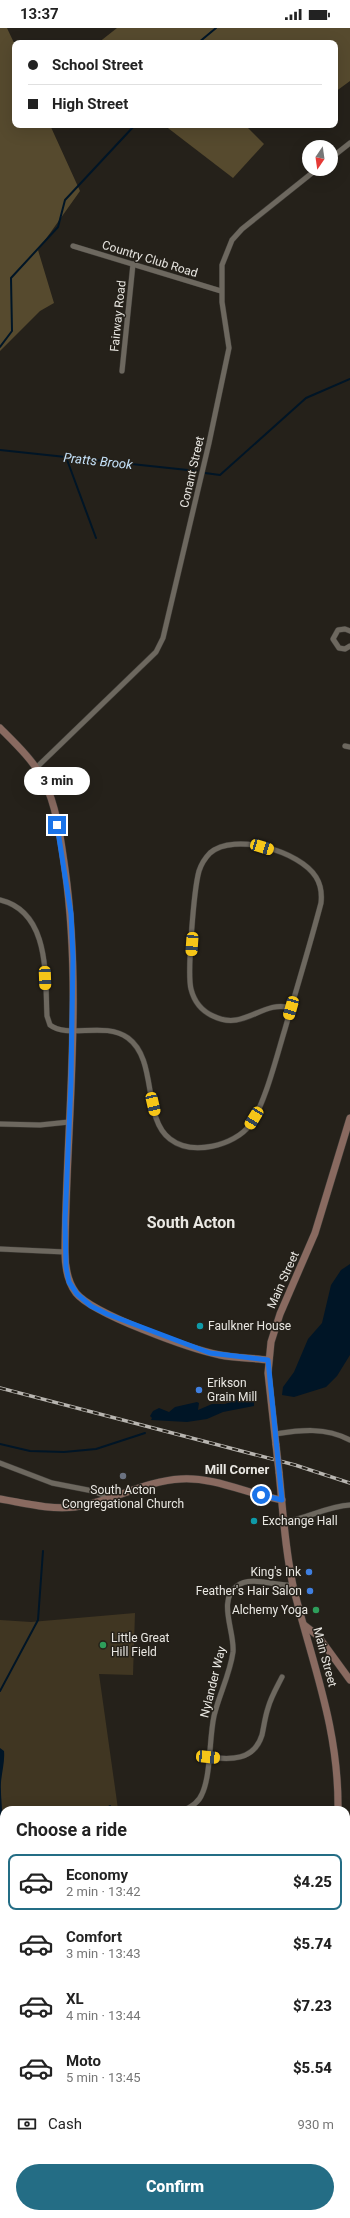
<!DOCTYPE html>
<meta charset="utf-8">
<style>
:root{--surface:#fff;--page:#f2f2f2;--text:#222;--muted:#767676;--line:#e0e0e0;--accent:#246d85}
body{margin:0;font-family:Roboto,sans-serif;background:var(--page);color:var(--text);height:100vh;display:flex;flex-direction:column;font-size:15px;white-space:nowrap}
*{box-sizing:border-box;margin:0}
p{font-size:13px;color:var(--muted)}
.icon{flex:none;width:22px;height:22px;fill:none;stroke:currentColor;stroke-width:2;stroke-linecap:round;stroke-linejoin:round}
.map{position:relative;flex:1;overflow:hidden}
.sheet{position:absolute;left:0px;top:1778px;width:350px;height:412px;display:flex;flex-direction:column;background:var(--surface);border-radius:12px 12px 0 0;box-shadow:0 4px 16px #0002}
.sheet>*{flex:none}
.top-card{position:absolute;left:12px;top:12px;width:326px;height:88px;border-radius:8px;box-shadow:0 4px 16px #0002;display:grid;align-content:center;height:88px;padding:0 16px;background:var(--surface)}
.needle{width:26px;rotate:193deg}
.fabs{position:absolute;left:302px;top:112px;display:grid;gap:8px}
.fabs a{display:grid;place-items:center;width:36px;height:36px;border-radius:50%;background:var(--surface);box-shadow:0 4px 16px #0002;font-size:20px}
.end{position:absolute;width:18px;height:18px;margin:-9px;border:5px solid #1a73e8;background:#fff;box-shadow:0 0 0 2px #fff}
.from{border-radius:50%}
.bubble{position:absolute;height:28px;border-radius:14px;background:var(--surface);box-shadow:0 4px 16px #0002;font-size:13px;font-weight:800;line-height:28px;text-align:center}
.car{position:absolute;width:12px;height:24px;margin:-12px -6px;border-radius:5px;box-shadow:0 0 3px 1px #0007;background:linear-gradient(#f5c518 24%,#345 0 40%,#f5c518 0 76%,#345 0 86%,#f5c518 0)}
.top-card b{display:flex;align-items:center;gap:14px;height:38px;font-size:15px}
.top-card b+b{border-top:1px solid var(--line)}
.top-card i{width:10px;height:10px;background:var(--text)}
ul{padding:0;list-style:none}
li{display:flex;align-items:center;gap:12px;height:56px;margin:0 8px 6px;padding:0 8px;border:2px solid transparent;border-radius:8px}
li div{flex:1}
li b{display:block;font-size:15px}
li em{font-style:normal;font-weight:800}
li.on{border-color:var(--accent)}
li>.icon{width:36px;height:36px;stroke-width:1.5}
h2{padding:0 16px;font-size:18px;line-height:48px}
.pay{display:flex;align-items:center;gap:10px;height:44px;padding:0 16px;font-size:15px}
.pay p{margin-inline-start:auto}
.button{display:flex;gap:8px;margin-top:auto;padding:8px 16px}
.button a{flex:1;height:46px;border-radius:24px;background:var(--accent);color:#fff;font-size:16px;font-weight:800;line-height:46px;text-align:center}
.status{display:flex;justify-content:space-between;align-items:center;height:28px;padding:0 20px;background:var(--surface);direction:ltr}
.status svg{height:11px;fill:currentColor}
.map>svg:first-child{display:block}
.green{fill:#403622}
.forest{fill:#564a2e}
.water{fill:#001526}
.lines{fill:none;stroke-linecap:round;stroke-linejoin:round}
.stream{stroke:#001526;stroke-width:2}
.street-casing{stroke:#3e3b36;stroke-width:6}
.secondary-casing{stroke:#3e3b36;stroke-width:8}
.street{stroke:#6d685f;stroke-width:5}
.secondary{stroke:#896a60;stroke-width:7}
.rail-casing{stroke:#b8b5b0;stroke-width:3.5}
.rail{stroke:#25211a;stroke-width:2;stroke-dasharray:6;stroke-linecap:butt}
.secondary-bridge-casing{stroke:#3e3b36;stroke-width:8;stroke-linecap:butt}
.secondary-bridge{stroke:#896a60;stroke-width:7}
.route{stroke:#1a73e8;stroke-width:5}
.culture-dot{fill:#0f9aa8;stroke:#25211a;stroke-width:1.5}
.shop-dot{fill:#3f7fe0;stroke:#25211a;stroke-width:1.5}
.worship-dot{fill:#6b7280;stroke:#25211a;stroke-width:1.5}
.leisure-dot{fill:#2e9e5b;stroke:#25211a;stroke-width:1.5}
.labels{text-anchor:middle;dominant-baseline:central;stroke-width:3;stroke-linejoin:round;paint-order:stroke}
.street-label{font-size:12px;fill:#e9e7e2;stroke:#25211a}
.poi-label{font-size:12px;fill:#e9e7e2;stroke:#25211a;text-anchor:start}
.water-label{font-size:13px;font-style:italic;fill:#c6e3fb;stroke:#25211a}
.neighbourhood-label{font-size:13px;font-weight:bold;fill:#e9e7e2;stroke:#25211a}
.district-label{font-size:16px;font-weight:bold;fill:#e9e7e2;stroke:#25211a}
</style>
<div class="status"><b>13:37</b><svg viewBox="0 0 49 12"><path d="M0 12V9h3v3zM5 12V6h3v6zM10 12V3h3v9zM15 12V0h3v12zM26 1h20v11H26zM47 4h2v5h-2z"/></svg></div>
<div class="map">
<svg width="350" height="2190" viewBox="0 0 350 2190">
<rect width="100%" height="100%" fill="#25211a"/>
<!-- green -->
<g class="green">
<polygon points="135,1585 133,1647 99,1646 118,1781 4,1782 4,2186 67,2186 66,2190 0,2190 0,1592 31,1594"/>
<polygon points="140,2186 235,2186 233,2190 143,2190"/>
</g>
<!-- forest -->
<g class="forest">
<polygon points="0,0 7,0 15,17 15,97 50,97 80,163 38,222 54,275 40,283 0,323"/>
<polygon points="117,0 350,0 350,53 335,64 335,15 98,15"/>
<polygon points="164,97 245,97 264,116 233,150"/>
</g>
<!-- water -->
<g class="water">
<polygon points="350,1236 350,1327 337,1348 326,1359 294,1369 282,1367 283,1359 294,1344 308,1311 322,1295 331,1257 341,1242"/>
<polygon points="254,1366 254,1378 223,1384 207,1391 187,1394 151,1392 152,1390 150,1388 153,1383 159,1380 169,1384 175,1379 197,1374 199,1375 198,1382 212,1376 225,1376"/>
<path d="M0,1720L4,1723C5,1733 2,1743 1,1754C0,1772 5,1790 0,1807Z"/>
</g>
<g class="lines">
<!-- stream -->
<g class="stream">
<polyline points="198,15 216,0"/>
<polyline points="0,319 12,303 11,250 58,199 65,172 135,97"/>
<polyline points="0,422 197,443"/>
<polyline points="66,429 96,510"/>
<polyline points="205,445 220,447 306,370 350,351"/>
<polyline points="0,1416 30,1423 64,1424 96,1421 145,1405"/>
<polyline points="0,1663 38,1592 43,1523"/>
<polyline points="103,1782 110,1778"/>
<polyline points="0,1815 4,1821"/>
<polyline points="0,2000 4,1997"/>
</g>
<!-- street casing -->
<g class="street-casing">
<g id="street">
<polyline points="331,130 350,115"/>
<polyline points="73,218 221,263"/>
<polyline points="122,343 133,236"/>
<polyline points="350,603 345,601 338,602 333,611 339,620 345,621 350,618"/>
<polyline points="345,718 350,719"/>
<polyline points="36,740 156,624 163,610 209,415 229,320 222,274 222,237 232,212 242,201 317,141"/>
<path d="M0,872C50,884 45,948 47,988L50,997C68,1011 105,993 128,1010C158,1032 142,1090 170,1111C192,1128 234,1118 250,1097C265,1076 277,1027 285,1001C297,959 310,917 321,875C322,866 321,857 316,849C300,823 234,804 210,825C205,830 201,837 199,843C194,861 187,945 191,961C194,973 202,983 213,988C245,1004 262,971 291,980"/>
<polyline points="0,1096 40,1097 69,1094"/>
<polyline points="0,1221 65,1224"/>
<path d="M275,1406C301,1402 325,1399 350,1412"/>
<polyline points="0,1435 52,1455 93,1463 108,1469"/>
<path d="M284,1494C307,1491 327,1478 350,1477"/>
<path d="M208,1729C230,1732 254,1733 262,1707C264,1698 265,1689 268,1680C271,1669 277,1659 282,1649"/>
<path d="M185,1782C192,1778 199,1774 202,1766C211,1747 209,1711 214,1688C219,1667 230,1646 233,1624C235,1604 217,1572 237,1558C251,1547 277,1559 293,1557"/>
<polyline points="346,2054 350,2049"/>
<polyline points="253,2186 253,2190"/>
</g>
</g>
<!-- secondary casing -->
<g class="secondary-casing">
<g id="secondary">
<path d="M0,700C16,716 34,733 44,753C57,779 61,813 65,841C83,968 66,1097 65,1224C65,1238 67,1253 76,1265C93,1286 190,1321 220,1327C235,1330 252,1330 268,1332"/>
<polyline points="276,1417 268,1345 271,1314 280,1286 315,1205 350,1090"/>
<path d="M279,1444C283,1483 285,1523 294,1562C313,1638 339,1701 338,1782"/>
<path d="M0,1471C24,1475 50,1482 75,1479C111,1474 144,1453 181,1451C216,1449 247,1466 282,1472"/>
<polyline points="304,1597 318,1608 350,1652"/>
<polyline points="241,2190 243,2186"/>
</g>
</g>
<!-- street -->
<use href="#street" class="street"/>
<!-- secondary -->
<use href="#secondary" class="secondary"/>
<!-- rail casing -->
<g class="rail-casing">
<polyline id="rail" points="0,1360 295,1437 350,1455"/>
</g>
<!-- rail -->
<use href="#rail" class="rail"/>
<!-- secondary-bridge casing -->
<g class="secondary-bridge-casing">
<polyline id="secondary-bridge" points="276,1417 279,1444"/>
</g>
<!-- secondary-bridge -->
<use href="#secondary-bridge" class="secondary-bridge"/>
</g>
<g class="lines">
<!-- route -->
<polyline class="route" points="57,797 71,886 73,930 71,1054 65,1193 66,1239 69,1254 77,1266 91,1278 107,1286 210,1325 268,1332 282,1472 261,1467"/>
</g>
<!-- markers -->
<g class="culture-dot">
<circle cx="200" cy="1298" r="4"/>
<circle cx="254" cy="1493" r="4"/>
</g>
<g class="shop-dot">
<circle cx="199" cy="1362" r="4"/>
<circle cx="309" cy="1544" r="4"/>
<circle cx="310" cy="1563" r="4"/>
</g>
<circle class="worship-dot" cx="123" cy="1448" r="4"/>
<g class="leisure-dot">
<circle cx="316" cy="1582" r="4"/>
<circle cx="103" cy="1617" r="4"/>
</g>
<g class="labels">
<!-- street labels -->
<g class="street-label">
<text transform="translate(150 231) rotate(17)">Country Club Road</text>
<text transform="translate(118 288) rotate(-84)">Fairway Road</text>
<text transform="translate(192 444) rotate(-77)">Conant Street</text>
<text transform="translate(283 1252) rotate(-66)">Main Street</text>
<text transform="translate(325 1629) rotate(75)">Main Street</text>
<text transform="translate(213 1654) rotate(-76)">Nylander Way</text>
</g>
<!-- poi labels -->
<g class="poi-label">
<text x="208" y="1298">Faulkner House</text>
<text x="207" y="1355">Erikson<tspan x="207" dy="14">Grain Mill</tspan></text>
<text x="123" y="1462" text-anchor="middle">South Acton<tspan x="123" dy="14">Congregational Church</tspan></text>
<text x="262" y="1493">Exchange Hall</text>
<text x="301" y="1544" text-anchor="end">King's Ink</text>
<text x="302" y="1563" text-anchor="end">Feather's Hair Salon</text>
<text x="308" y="1582" text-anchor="end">Alchemy Yoga</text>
<text x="111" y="1610">Little Great<tspan x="111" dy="14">Hill Field</tspan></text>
</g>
<!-- water labels -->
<g class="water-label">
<text transform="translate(98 433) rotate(6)">Pratts Brook</text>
</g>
<!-- neighbourhood labels -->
<g class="neighbourhood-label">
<text x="237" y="1441">Mill Corner</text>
</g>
<!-- district labels -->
<g class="district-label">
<text x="191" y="1194">South Acton</text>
</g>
</g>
</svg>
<div class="fabs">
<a><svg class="needle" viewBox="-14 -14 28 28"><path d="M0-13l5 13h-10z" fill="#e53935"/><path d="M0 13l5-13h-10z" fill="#767676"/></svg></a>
</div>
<i class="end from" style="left:261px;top:1467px"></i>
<i class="end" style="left:57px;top:797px"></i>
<div class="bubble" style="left:24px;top:739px;width:66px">3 min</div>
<i class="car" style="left:262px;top:819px;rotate:107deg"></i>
<i class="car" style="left:192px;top:916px;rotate:184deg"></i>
<i class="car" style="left:45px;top:950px;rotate:178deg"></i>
<i class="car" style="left:291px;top:980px;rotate:196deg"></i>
<i class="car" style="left:153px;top:1076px;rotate:167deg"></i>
<i class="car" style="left:254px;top:1090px;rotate:211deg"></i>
<i class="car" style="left:208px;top:1729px;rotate:96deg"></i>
<div class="top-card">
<b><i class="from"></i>School Street</b>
<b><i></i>High Street</b>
</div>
<section class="sheet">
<h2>Choose a ride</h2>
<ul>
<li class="on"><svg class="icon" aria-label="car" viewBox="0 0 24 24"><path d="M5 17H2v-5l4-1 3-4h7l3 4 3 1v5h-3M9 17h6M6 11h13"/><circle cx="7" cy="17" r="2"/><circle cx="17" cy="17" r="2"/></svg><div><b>Economy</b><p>2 min · 13:42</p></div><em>$4.25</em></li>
<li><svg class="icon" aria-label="car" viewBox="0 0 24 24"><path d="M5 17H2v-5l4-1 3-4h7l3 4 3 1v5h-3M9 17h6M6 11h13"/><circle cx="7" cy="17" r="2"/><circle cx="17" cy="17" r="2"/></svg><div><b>Comfort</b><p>3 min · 13:43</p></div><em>$5.74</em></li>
<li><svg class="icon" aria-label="car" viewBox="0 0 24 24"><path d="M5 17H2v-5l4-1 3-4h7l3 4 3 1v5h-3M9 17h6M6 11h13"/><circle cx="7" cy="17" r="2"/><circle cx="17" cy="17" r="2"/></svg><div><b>XL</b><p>4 min · 13:44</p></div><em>$7.23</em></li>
<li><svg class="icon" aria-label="car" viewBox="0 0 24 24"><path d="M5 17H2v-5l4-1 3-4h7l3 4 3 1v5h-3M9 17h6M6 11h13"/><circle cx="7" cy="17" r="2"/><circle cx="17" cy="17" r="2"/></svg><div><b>Moto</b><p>5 min · 13:45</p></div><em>$5.54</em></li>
</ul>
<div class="pay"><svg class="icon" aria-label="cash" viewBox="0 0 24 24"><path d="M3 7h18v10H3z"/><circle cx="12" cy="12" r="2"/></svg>Cash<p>930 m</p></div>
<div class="button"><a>Confirm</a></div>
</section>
</div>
